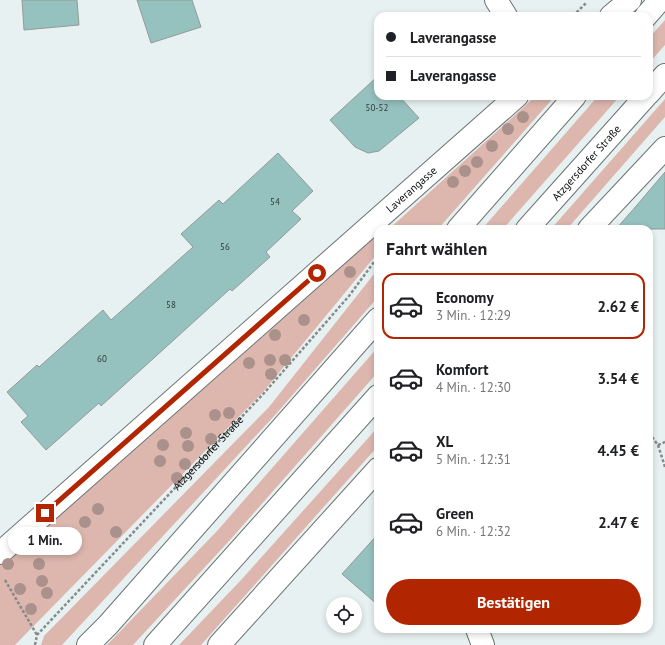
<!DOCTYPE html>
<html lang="de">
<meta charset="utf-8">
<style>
:root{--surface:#fff;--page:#f2f2f2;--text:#202124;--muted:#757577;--line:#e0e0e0;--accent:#b12601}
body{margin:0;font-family:"PT Sans",sans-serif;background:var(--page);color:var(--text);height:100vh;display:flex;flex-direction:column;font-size:15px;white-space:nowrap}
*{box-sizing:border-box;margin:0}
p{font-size:13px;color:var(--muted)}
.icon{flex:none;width:22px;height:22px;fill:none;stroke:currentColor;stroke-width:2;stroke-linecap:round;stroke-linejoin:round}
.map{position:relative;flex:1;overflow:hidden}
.panel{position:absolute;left:374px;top:225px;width:279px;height:408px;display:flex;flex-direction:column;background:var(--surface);border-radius:12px;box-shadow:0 2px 6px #0003}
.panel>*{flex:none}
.guide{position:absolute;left:374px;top:12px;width:279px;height:88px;border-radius:12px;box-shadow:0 2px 6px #0003;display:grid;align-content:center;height:88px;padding:0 12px;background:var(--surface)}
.buttons{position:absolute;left:326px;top:597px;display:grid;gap:8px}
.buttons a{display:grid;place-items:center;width:36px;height:36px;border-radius:50%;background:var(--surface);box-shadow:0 2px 6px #0003;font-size:20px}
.end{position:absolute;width:18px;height:18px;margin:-9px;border:5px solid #b12601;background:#fff;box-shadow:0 0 0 2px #fff}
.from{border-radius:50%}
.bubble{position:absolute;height:28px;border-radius:14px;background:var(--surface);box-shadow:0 2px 6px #0003;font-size:13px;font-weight:800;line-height:28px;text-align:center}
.guide b{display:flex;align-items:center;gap:14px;height:38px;font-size:15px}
.guide b+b{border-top:1px solid var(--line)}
.guide i{width:10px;height:10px;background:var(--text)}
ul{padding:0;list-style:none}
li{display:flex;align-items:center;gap:12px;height:66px;margin:0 8px 6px;padding:0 4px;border:2px solid transparent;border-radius:12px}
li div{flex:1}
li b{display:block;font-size:15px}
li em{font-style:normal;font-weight:800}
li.on{border-color:var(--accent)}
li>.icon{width:36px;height:36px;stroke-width:1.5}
h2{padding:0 12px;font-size:18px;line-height:48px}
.primary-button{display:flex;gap:8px;margin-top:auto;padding:8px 12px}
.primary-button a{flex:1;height:46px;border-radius:24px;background:var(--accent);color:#fff;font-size:16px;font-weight:800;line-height:46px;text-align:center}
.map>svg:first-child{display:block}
.green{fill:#ddb7ae}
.building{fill:#95c1bf;stroke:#939b9a}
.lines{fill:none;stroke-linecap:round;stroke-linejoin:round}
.minor-casing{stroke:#6c7473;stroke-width:24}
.secondary-casing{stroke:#6c7473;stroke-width:24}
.path{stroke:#858a8a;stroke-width:2.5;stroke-dasharray:3 2;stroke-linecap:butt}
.minor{stroke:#fff;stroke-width:22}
.secondary{stroke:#fff;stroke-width:22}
.tree{fill:#ab918b}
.route{stroke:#b12601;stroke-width:5}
.labels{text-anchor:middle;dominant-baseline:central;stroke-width:3;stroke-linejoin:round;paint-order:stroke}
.number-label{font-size:9px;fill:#2d3939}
.street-label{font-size:11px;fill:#0a0c0c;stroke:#e8f1f1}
</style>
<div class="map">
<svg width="665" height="645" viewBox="0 0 665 645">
<rect width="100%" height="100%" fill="#e8f1f1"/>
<!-- green -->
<g class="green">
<polygon points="665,20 665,45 649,63 649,38"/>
<polygon points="536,96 555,96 438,229 389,229"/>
<polygon points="598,96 620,96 503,229 482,229"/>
<polygon points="665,99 665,117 567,229 551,229"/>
<polygon points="376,225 377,254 263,392 15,645 0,645 0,562"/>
<polygon points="378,269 378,297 276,414 62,645 41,645 44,636 269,407"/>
<polygon points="378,347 378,372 230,540 133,645 107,645 217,531"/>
<polygon points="378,427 378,446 201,645 179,645 242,579"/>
</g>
<!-- building -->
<g class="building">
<polygon points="22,0 77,0 79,25 24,30"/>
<polygon points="137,0 192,0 201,27 151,43"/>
<polygon points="378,76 378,96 399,96 419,118 379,151 368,153 355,147 330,120"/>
<polygon points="278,153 313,191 292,211 301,219 266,252 270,257 232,291 230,289 101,406 99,403 46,450 21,422 28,416 7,392 37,365 39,367 103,310 111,320 193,247 181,234 219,200 223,204"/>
<polygon points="665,172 665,229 616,229 637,205"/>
<polygon points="378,534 378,605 342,574"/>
</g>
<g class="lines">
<!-- minor casing -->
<g class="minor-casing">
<g id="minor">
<polyline points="496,0 506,16"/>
<polyline points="611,16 630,0"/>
<polyline points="589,229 665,148"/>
<path id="s2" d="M0,553L517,96"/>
<polyline points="477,629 483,645"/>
<polyline points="219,645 378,469"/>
</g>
</g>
<!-- secondary casing -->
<g class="secondary-casing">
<g id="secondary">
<polyline points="646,16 660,0"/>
<polyline points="649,93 665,75"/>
<polyline points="458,229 575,96"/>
<path id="s3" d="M527,229L646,96"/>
<polyline points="88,645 108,625 378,319"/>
<polyline points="155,645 378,396"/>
</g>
</g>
<!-- path -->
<g class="path">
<polyline points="573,16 586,3"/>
<polyline points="649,433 658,445 665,467"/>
<polyline points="658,445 665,442"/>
<polyline points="5,580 37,635"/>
<path id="s1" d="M35,645L37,635L265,392L349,296L374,262"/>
</g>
<!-- minor -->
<use href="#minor" class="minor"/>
<!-- secondary -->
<use href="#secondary" class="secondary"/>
</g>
<!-- trees -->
<g class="tree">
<circle cx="523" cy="117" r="6"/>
<circle cx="508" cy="129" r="6"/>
<circle cx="492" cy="146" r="6"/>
<circle cx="477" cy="162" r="6"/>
<circle cx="465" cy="171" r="6"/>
<circle cx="453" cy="182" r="6"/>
<circle cx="350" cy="272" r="6"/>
<circle cx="304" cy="320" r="6"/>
<circle cx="275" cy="335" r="6"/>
<circle cx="270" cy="360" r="6"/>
<circle cx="285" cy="360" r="6"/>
<circle cx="249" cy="363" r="6"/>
<circle cx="271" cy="374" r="6"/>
<circle cx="229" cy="413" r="6"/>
<circle cx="215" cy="415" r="6"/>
<circle cx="186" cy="433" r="6"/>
<circle cx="211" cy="439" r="6"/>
<circle cx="163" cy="445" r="6"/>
<circle cx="188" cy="446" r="6"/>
<circle cx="160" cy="461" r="6"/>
<circle cx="185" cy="464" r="6"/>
<circle cx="177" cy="478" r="6"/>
<circle cx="98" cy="509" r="6"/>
<circle cx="85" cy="522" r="6"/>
<circle cx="116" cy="532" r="6"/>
<circle cx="8" cy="564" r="6"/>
<circle cx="39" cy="564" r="6"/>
<circle cx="42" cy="581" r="6"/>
<circle cx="20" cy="589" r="6"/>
<circle cx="47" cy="593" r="6"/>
<circle cx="31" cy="609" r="6"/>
</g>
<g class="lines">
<!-- route -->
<polyline class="route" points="45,513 317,273"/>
</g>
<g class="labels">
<!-- number labels -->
<g class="number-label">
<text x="377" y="107">50-52</text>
<text x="275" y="201">54</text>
<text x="225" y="246">56</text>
<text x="171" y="304">58</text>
<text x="102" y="358">60</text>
</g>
<!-- street labels -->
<g class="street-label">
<text stroke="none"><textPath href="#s3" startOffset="89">Atzgersdorfer Straße</textPath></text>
<text stroke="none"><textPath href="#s2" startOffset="549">Laverangasse</textPath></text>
<text stroke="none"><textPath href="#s1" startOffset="260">Atzgersdorfer Straße</textPath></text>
</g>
</g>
</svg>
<div class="buttons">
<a><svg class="icon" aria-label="locate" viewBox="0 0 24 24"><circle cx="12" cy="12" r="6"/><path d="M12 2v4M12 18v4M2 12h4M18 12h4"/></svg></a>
</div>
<i class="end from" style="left:317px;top:273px"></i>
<i class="end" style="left:45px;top:513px"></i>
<div class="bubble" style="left:8px;top:527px;width:74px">1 Min.</div>
<div class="guide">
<b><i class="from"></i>Laverangasse</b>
<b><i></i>Laverangasse</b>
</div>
<section class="panel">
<h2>Fahrt wählen</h2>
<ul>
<li class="on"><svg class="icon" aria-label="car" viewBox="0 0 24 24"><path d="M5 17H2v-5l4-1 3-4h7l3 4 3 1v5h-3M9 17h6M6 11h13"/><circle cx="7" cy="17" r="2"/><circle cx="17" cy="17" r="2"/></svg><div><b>Economy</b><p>3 Min. · 12:29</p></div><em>2.62 €</em></li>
<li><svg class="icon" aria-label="car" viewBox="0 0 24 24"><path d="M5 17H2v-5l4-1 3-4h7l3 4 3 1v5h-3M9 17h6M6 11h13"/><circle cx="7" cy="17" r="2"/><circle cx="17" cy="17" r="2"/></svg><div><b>Komfort</b><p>4 Min. · 12:30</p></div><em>3.54 €</em></li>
<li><svg class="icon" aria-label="car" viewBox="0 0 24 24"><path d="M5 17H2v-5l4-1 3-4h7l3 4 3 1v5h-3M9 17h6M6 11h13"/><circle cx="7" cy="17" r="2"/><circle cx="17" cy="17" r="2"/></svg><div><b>XL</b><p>5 Min. · 12:31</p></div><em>4.45 €</em></li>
<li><svg class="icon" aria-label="car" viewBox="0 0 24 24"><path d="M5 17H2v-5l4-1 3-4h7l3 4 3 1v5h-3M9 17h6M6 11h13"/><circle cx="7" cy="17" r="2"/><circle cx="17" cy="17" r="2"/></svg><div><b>Green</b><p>6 Min. · 12:32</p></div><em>2.47 €</em></li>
</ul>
<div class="primary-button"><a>Bestätigen</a></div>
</section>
</div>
